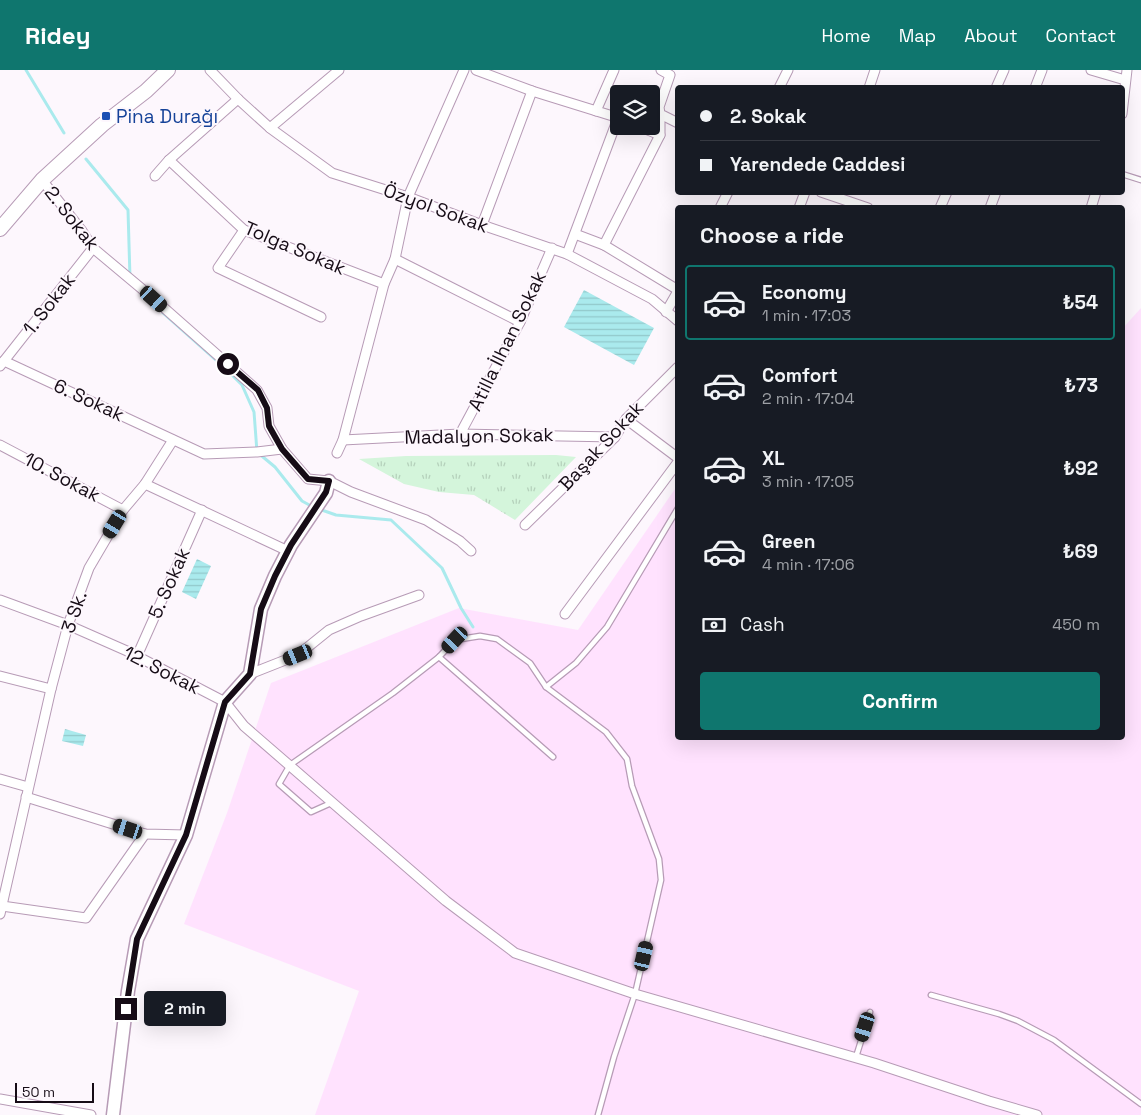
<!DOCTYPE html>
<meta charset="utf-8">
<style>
:root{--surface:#171b24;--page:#242831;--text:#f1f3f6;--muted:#9ea1a6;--line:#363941;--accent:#0f766e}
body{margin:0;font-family:"Space Grotesk",sans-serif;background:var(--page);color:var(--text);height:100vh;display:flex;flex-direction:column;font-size:19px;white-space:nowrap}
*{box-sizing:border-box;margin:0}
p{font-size:16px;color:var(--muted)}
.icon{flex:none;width:28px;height:28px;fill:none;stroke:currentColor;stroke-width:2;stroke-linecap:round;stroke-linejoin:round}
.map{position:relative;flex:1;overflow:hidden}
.sheet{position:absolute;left:675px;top:135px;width:450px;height:535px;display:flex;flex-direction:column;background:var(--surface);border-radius:5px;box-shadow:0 5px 20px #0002}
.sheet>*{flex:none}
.top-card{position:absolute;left:675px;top:15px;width:450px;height:110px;border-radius:5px;box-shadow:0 5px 20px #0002;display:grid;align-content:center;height:110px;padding:0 25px;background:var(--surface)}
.fabs{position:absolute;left:610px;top:15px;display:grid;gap:10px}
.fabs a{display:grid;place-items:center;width:50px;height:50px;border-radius:5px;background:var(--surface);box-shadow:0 5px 20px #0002;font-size:25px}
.scale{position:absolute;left:15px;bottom:12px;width:79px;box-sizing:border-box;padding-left:5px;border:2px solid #160c16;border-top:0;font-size:14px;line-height:18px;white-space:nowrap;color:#160c16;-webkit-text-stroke:4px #fdf7fd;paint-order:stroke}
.end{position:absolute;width:22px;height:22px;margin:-11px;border:6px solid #160c16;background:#fff;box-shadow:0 0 0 2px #fff}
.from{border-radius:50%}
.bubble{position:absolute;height:35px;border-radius:5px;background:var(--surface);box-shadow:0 5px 20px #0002;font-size:16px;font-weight:700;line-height:35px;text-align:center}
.car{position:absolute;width:15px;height:30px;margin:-15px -8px;border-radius:6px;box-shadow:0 0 4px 1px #0007;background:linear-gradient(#222 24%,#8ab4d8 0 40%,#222 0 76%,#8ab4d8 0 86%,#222 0)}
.top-card b{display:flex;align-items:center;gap:18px;height:48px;font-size:19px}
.top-card b+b{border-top:1px solid var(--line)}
.top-card i{width:12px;height:12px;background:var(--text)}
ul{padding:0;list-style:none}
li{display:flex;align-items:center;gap:15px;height:75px;margin:0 10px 8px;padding:0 15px;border:2px solid transparent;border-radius:5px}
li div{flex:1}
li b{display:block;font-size:19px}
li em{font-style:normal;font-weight:700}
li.selected{border-color:var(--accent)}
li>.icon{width:45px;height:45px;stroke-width:1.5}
h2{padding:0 25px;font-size:22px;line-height:60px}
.pay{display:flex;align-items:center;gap:12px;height:55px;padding:0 25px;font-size:19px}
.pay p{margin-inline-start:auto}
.primary-button{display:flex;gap:10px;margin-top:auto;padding:10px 25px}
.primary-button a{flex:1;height:58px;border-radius:5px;background:var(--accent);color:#fff;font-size:20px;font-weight:700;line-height:58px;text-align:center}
header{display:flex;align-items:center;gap:30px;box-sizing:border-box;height:70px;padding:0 25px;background:var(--accent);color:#fff}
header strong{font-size:24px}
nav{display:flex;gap:28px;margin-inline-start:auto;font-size:18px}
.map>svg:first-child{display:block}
.built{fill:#ffe2fe}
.park{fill:url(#park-tufts)}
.water{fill:url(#water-rules)}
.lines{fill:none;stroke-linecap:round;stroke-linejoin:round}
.stream{stroke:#aaeaed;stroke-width:3}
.lane-casing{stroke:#b79bb6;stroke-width:7}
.street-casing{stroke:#b79bb6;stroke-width:11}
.secondary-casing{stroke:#b79bb6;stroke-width:15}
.primary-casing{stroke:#b79bb6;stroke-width:16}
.lane{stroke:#fff;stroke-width:4.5}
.street{stroke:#fff;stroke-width:9}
.secondary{stroke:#fff;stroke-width:12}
.primary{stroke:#fff;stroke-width:14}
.route{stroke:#160c16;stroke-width:6}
.transit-dot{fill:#1a4fb4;stroke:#fdf7fd;stroke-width:2}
.labels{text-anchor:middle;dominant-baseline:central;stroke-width:4;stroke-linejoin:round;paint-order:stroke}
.transit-label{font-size:19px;fill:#164399;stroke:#fdf7fd;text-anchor:start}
.street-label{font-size:19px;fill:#160c16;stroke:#fdf7fd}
</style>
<header>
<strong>Ridey</strong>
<nav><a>Home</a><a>Map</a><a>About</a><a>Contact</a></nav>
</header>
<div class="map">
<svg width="1141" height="1045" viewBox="0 0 1141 1045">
<defs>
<pattern id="park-tufts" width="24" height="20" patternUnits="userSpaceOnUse" patternTransform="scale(1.25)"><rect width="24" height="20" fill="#d4f5db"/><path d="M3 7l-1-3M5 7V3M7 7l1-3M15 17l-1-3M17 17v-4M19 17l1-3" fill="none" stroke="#b5d1bb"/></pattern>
<pattern id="water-rules" width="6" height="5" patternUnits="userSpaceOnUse" patternTransform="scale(1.25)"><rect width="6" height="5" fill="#aaeaed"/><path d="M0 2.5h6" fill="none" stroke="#92c8ca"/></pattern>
</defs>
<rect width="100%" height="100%" fill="#fdf7fd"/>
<!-- built -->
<polygon class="built" points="1141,238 1141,1045 315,1045 359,921 184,854 227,743 271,613 459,538 578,560 677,416 678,668 1122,668 1122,259"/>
<!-- park -->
<polygon class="park" points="556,385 576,387 515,450 474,425 439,422 404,414 359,389 406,386"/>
<!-- water -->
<g class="water">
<polygon points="584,220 654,258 634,295 564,257"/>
<polygon points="197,489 211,496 196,529 182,522"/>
<polygon points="65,659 86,665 83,676 62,671"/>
</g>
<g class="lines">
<!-- stream -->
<g class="stream">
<polyline points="26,0 64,63"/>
<polyline points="86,89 128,140 130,208"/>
<polyline points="163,243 227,300 242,315 254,342 257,382 275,397 302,431 313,437"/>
<polyline points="319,439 336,445 391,450 442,498 461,538 473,557"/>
</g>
<!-- lane casing -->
<g class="lane-casing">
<g id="lane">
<polyline points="1122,104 1141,110"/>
<polyline points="439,587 553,687"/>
<polyline points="546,617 606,662 627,689 632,716 659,789 661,810 635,924 614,987 598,1045"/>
<polyline points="331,733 311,742 279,714 290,695 393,623 439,587 455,570 480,566 497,569 530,593 546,617 576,593 607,557 678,438"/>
<polyline points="931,925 999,944 1018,951 1054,970 1141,1034"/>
<polyline points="856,987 870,942"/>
</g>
</g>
<!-- street casing -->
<g class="street-casing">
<g id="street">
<polyline points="210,0 238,29 270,58 332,103 408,127 482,155 567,184 652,229 678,251"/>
<polyline points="476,0 532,21 619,48"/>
<polyline points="661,0 670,5 659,37 660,44 678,53"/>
<polyline points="1091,0 1125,10"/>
<polyline points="779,18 788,0"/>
<polyline points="869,18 875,0"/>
<polyline points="996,18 1004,0"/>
<polyline points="1035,18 1042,0"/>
<polyline points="596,41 614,0"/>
<polyline points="1122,44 1127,0"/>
<polyline points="638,56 660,65"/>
<polyline points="270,58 339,0"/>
<polyline points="169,90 244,160 384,214"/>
<polyline points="155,106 169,90 238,29"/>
<polyline points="42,110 82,161 93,178 154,229 257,320 267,338 269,356 282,379 308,409 329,411 351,422 426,450 460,471 471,481"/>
<polyline points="821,122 868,138"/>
<polyline points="720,138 728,122"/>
<polyline points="799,138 805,122"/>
<polyline points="940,138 947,122"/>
<polyline points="990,138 996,122"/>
<polyline points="1091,138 1096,122"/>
<polyline points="482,155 532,21"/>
<polyline points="244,160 218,198 321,247"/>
<polyline points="575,164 604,175 678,220"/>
<polyline points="604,175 660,65 660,44"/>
<polyline points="567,184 618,48"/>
<polyline points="395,189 520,252"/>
<polyline points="666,242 678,221"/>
<polyline points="4,291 204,384 257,382 282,379"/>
<polyline points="0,296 93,178"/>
<polyline points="626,349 678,388"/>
<polyline points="460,364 520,252 552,178"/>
<polyline points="343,370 460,364 615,367"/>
<polyline points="0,375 123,440"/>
<polyline points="337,383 343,370 384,214 395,189 408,127 464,0"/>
<polyline points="145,414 288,481"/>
<polyline points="525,455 615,367 626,349 678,297"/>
<polyline points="0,530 68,555 127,581 225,632 244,656 446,831 515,883 635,924 874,993 989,1031 1037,1045"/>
<polyline points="565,544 678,392"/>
<polyline points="137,586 202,440"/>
<polyline points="250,604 298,585 329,560 361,546 419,525"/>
<polyline points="0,606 51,619"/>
<polyline points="0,709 28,717"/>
<polyline points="26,727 145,764 186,765"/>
<polyline points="2,836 86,848 145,764"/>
<polyline points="0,844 51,619 68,555 89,498 123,440 145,414 173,370"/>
<polyline points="0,1029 91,1045"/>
</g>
</g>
<!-- secondary casing -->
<g class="secondary-casing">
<polyline id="secondary" points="113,1045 128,921 137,869 186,765 225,632 250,604 261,539 275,506 291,475 326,423 329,411"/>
</g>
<!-- primary casing -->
<g class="primary-casing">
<polyline id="primary" points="0,159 42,110 102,55 146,21 168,0"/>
</g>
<!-- lane -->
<use href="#lane" class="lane"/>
<!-- street -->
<use href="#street" class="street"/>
<!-- secondary -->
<use href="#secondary" class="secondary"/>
<!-- primary -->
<use href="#primary" class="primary"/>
</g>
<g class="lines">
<!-- route -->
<polyline class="route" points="126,939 137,869 186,765 225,632 250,604 261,539 275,506 291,475 326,422 329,411 308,409 282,379 269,356 267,338 258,320 228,294"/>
</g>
<!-- markers -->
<rect class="transit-dot" x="101" y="41" width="10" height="10" rx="2.5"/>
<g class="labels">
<!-- transit labels -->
<g class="transit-label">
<text x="116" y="46">Pina Durağı</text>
</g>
<!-- street labels -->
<g class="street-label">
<text transform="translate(436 138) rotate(20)">Özyol Sokak</text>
<text transform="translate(72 148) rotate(52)">2. Sokak</text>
<text transform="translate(295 178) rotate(23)">Tolga Sokak</text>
<text transform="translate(49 234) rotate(-52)">1. Sokak</text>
<text transform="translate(507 271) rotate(-64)">Atilla İlhan Sokak</text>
<text transform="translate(89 330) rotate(25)">6. Sokak</text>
<text transform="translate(479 366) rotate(-1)">Madalyon Sokak</text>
<text transform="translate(601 376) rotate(-47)">Başak Sokak</text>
<text transform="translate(62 407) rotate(28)">10. Sokak</text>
<text transform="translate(169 513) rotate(-66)">5. Sokak</text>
<text transform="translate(74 542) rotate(-71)">3 Sk.</text>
<text transform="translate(162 600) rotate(27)">12. Sokak</text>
</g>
</g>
</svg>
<div class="fabs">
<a><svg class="icon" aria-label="layers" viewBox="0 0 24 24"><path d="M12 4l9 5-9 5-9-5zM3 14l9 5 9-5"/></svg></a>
</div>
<div class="scale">50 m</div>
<i class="end from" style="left:228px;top:294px"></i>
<i class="end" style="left:126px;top:939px"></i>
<div class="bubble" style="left:144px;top:921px;width:82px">2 min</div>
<i class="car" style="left:154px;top:229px;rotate:132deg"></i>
<i class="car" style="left:115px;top:454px;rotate:211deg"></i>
<i class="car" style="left:455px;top:570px;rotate:223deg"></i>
<i class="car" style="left:298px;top:585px;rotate:248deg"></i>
<i class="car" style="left:128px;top:759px;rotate:288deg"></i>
<i class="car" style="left:644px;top:886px;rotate:13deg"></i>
<i class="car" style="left:865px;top:957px;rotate:198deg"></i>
<div class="top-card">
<b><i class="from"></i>2. Sokak</b>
<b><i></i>Yarendede Caddesi</b>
</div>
<section class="sheet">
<h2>Choose a ride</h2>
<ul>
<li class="selected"><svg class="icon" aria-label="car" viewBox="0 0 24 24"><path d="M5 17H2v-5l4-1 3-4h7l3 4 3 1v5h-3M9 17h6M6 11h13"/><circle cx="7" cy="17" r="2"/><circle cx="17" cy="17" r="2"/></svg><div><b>Economy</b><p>1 min · 17:03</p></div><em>₺54</em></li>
<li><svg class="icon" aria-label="car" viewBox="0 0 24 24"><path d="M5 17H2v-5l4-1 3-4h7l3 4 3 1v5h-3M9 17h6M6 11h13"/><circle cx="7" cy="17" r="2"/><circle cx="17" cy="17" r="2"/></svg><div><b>Comfort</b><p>2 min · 17:04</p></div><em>₺73</em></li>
<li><svg class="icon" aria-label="car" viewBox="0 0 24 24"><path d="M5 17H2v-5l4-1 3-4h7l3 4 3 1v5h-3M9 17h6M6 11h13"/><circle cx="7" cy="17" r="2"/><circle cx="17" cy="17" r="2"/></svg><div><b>XL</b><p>3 min · 17:05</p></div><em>₺92</em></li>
<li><svg class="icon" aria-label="car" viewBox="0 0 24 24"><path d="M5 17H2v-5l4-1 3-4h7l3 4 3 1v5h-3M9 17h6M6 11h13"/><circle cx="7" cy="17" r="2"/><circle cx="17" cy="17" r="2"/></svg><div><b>Green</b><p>4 min · 17:06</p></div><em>₺69</em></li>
</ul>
<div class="pay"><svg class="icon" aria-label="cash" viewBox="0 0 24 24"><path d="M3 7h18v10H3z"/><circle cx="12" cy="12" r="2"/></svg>Cash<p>450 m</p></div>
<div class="primary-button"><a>Confirm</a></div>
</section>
</div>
